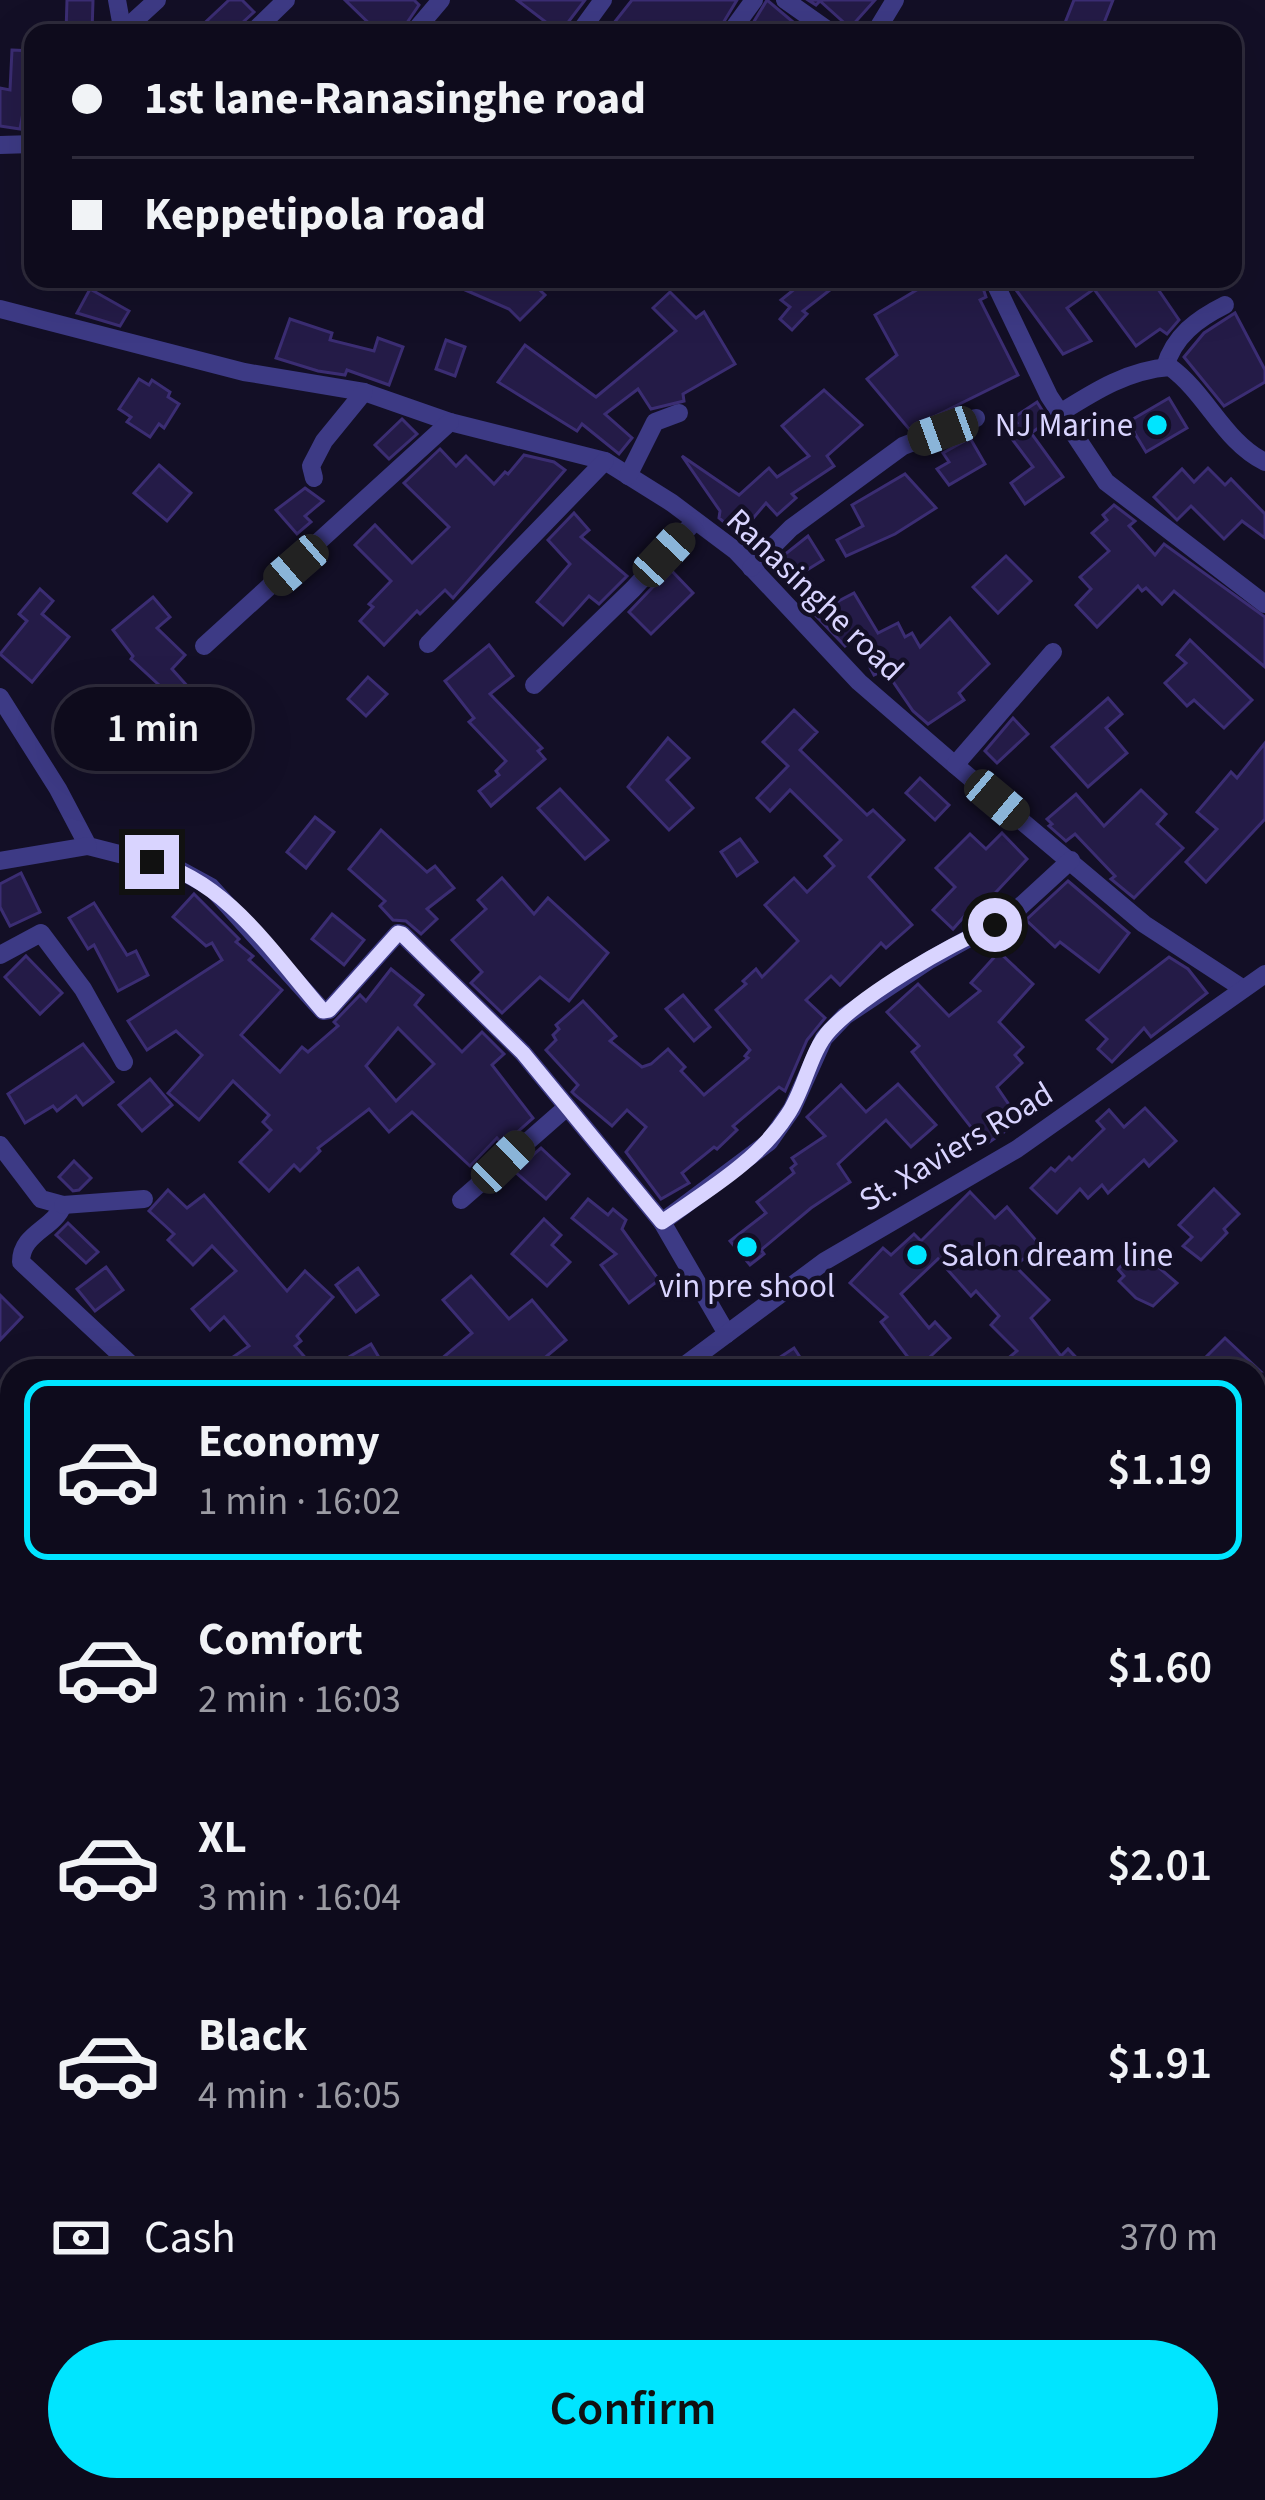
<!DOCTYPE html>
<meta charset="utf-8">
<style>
:root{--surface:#0e0b1c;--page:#171425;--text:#f1f3f6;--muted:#9b9ba3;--line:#2e2b3b;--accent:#00e5ff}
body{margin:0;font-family:"Source Sans 3",sans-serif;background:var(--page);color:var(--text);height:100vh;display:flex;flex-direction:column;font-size:45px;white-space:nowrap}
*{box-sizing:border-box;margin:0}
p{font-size:39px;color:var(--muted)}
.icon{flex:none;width:66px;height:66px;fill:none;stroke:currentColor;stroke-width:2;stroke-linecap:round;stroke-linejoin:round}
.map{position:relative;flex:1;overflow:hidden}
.sheet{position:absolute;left:0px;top:1359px;width:1266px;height:1143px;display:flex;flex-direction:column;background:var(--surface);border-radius:36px 36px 0 0;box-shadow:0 12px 48px #0002,0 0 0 3px var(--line)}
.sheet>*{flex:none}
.top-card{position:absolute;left:24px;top:24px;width:1218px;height:264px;border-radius:24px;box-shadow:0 12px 48px #0002,0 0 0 3px var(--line);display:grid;align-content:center;height:264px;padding:0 48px;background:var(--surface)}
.end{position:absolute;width:54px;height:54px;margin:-27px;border:15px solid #d9d4ff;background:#111;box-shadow:0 0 0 6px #111}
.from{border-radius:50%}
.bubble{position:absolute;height:84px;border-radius:42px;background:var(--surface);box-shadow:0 12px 48px #0002,0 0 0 3px var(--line);font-size:39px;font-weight:600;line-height:84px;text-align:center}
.car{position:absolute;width:36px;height:72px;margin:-36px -18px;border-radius:15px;box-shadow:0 0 9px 3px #0007;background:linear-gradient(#222 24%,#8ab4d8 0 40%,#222 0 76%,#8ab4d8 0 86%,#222 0)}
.top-card b{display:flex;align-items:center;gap:42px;height:114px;font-size:45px}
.top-card b+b{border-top:3px solid var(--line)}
.top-card i{width:30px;height:30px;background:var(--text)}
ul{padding:21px 0 0;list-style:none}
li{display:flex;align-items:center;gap:36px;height:180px;margin:0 24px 18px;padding:0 24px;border:6px solid transparent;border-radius:24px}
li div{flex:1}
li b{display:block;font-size:45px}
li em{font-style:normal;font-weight:600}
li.current{border-color:var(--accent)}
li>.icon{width:108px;height:108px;stroke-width:1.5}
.pay{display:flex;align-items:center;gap:30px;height:132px;padding:0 48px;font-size:45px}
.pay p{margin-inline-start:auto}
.action{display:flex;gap:24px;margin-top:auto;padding:24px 48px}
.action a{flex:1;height:138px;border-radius:72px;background:var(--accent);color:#111;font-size:48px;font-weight:600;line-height:138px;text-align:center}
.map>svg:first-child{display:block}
.building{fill:#241b47;stroke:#3b2d73;stroke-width:3;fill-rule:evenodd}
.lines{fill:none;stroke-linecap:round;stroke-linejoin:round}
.street{stroke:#3d3a85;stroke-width:18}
.highway{stroke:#ff4fa3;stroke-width:33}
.route{stroke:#d9d4ff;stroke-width:15}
.poi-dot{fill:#00e5ff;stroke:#130f26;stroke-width:4.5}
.labels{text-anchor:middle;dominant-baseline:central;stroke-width:9;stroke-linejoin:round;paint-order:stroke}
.poi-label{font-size:33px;fill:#d9d4ff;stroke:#130f26;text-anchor:end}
.street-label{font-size:33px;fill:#d9d4ff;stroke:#130f26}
</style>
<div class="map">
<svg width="1265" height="2500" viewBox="0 0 1265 2500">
<rect width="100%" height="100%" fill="#130f26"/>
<!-- building -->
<g class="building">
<polygon points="67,0 93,0 92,33 66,33"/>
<polygon points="229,0 242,0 254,12 231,33 194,33"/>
<polygon points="345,0 414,0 419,5 400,33 379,33"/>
<polygon points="517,0 585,0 560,33"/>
<polygon points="632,0 737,0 717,33 662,33 654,27 648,33 606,33"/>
<polygon points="767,0 799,27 794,33 747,33"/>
<polygon points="808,0 875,0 850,28 820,1 816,5"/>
<polygon points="1074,0 1113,0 1100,33 1061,33"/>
<polygon points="12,50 33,51 33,85 28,85 20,129 0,126 0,88 10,90"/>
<polygon points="440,279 528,279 545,295 520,320 509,309"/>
<polygon points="807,279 844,279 803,311 807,314 792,330 780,319 790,307 781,300"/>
<polygon points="935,279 980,279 986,297 980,300 1018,375 909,429 867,379 897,355 875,315"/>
<polygon points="1008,279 1151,279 1179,320 1167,334 1160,329 1136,346 1094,289 1067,308 1091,341 1063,354"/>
<polygon points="90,289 129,311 120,326 77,313"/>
<polygon points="670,292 696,318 704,312 735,364 683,394 684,401 651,409 638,389 605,414 632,438 619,454 582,424 577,431 498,382 525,345 596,397 676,331 653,308"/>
<polygon points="1235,313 1265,370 1265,382 1224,406 1184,357 1204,333"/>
<polygon points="290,319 332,333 330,340 374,351 378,338 403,347 389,385 347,370 345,375 318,371 276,358"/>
<polygon points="446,340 465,347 455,376 436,369"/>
<polygon points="139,379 149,385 152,380 170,392 168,397 179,404 164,428 159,424 150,437 127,422 131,417 119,409"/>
<polygon points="824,390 862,425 827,456 834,466 792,494 796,498 777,515 766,503 739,535 719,518 720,511 682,456 739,495 769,468 777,477 809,456 782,426"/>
<polygon points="1169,398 1187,428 1146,452 1128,422"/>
<polygon points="1037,402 1049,421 1031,433 1063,477 1025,504 1011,483 1033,467 1006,431 1017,423 1013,418"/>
<polygon points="402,419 417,434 389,459 375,445"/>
<polygon points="970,438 985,464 949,485 937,469 949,462 943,453"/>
<polygon points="440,449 456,466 466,456 494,484 505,472 508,474 524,455 554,462 565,470 453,598 445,590 420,614 417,611 384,645 360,621 373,607 369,604 391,581 355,545 375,525 412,563 449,527 404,483"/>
<polygon points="159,465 191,493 167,521 134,493"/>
<polygon points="1208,468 1225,485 1231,479 1265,514 1265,538 1242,521 1224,539 1191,506 1177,520 1154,497 1182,469 1194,482"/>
<polygon points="905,474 936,508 895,534 846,556 837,540 863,526 852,505"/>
<polygon points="305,488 323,501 305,516 311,522 297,534 276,510"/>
<polygon points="1114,505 1135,521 1129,526 1155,555 1164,544 1265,617 1265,667 1174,591 1162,604 1146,588 1142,591 1138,586 1097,627 1076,605 1091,589 1080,577 1109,551 1092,533 1107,520 1103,515"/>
<polygon points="574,513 589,530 581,537 627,576 599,604 589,596 563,625 537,602 570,564 548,540"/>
<polygon points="808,536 823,560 791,580 779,559"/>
<polygon points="1006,556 1031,581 998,613 973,587"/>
<polygon points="670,569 693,593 651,634 629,612"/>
<polygon points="40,589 53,601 42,614 69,637 32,682 0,654 27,621 19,614"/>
<polygon points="854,593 878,633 898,623 905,637 912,633 920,647 950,618 989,664 959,693 964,700 928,724 913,711 885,670 874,675 855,639 845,646 814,614"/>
<polygon points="153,597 170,617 157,628 185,655 172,669 189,688 146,730 134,718 155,697 151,692 159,685 131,659 133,656 113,630"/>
<polygon points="1190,640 1252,700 1224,728 1194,700 1187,706 1165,683 1186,663 1177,655"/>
<polygon points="489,645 513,676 490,694 542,748 538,751 545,759 491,806 479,791 499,775 496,771 506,761 469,722 474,718 445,681"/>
<polygon points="368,677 387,694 366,716 348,699"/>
<polygon points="1108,698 1122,714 1106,728 1127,753 1088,787 1052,747"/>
<polygon points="794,710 817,732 800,750 867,815 873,810 904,840 869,877 912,925 886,948 881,943 840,985 831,976 806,1000 825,1018 807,1040 785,1091 779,1087 733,1126 737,1130 717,1149 714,1147 682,1173 689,1183 661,1199 626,1152 646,1127 627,1110 612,1126 575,1095 572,1092 578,1085 546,1050 556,1040 553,1035 559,1029 556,1025 583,1001 616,1036 610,1041 642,1067 651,1064 668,1049 685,1067 681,1071 704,1095 748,1058 745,1056 750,1050 716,1010 746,984 743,981 756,969 762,977 798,941 765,905 794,878 807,892 834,866 825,856 841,840 790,790 770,811 757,798 788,766 763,742"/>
<polygon points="1013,718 1028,734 997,763 985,751"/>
<polygon points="668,738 689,758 667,780 693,808 669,830 628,787"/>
<polygon points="1265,743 1265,819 1206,882 1186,862 1217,829 1197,812 1231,772 1237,778"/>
<polygon points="920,778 949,805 935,820 906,793"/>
<polygon points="560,789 608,840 585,859 538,808"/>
<polygon points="1141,790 1166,814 1157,824 1183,848 1134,898 1111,879 1115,876 1075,834 1066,841 1049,826 1052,824 1047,819 1076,794 1104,826"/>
<polygon points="315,817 334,832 306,868 287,852"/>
<polygon points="381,830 427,872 435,866 454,888 427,909 437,919 421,934 406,921 393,920 380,906 385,901 349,869"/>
<polygon points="1002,833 1027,859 982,907 977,902 953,929 933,910 955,887 936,868 970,834 986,849"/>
<polygon points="740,839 757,862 737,876 721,852"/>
<polygon points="21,873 40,912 10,926 0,907 0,884"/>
<polygon points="502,878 534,914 548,898 608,953 569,1001 540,977 502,1013 471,983 482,972 452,940 486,909 478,900"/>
<polygon points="1068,881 1129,933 1099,972 1060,942 1055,947 1026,920"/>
<path d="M194,894L239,939L236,942L253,956L249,960L282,990L241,1035L280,1072L302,1047L308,1052L338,1026L334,1022L360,995L366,1001L391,969L423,995L415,1005L462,1052L482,1032L504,1054L492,1065L533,1118L503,1145L497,1138L470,1166L412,1112L389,1132L369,1109L318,1148L320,1151L300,1171L294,1165L269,1191L240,1162L271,1130L263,1122L269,1115L233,1081L199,1120L168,1093L202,1055L176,1031L147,1050L128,1021L222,960L212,943L206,946L173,917ZM398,1028L434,1064L396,1101L366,1066Z"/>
<polygon points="94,903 127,955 136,951 148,975 118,991 94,945 88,949 69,918"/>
<polygon points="332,914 364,940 344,965 312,939"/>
<polygon points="999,952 1033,984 999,1022 1023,1047 1015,1055 1022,1063 997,1087 1020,1121 985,1145 912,1052 919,1046 887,1012 918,984 949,1016 980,991 971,983"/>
<polygon points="26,956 62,993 40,1014 5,977"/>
<polygon points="1169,957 1188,969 1207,993 1151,1037 1144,1028 1112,1062 1098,1049 1107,1039 1087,1020"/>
<polygon points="683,995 710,1027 694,1041 666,1009"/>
<polygon points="83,1044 113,1082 83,1105 76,1096 57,1111 53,1106 25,1123 8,1094"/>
<polygon points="150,1079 172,1105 142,1131 119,1105"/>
<polygon points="898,1084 936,1125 911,1147 886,1120 838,1164 850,1182 811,1208 761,1250 764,1254 750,1265 730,1241 766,1213 757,1202 794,1173 791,1168 796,1164 792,1158 825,1136 807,1117 841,1085 866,1112"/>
<polygon points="1145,1108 1176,1141 1149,1166 1144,1160 1108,1193 1102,1185 1088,1198 1080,1189 1057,1213 1031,1188 1051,1168 1055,1171 1069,1157 1072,1160 1104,1129 1097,1121 1109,1110 1124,1127"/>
<polygon points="541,1148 569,1174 546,1199 514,1171"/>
<polygon points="74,1161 91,1178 79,1190 73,1191 59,1177"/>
<polygon points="1214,1189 1239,1214 1224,1229 1227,1233 1201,1260 1183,1246 1192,1237 1179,1225"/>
<polygon points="168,1190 187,1208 204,1195 287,1291 305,1271 333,1297 297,1336 301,1341 295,1346 317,1371 213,1371 249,1346 224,1317 210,1330 192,1309 236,1271 212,1246 193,1265 168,1240 174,1234 149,1211"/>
<polygon points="970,1192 995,1218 1007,1207 1040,1245 1015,1266 1049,1300 1031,1318 1061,1356 1068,1349 1089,1371 1015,1371 1006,1360 1017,1351 991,1325 999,1316 976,1291 971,1296 938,1259 901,1294 929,1328 935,1322 950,1338 917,1369 881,1322 887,1317 850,1283 883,1248 891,1255 914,1234 921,1241"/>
<polygon points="588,1199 608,1215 613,1209 626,1220 622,1229 659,1280 629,1303 601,1265 616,1254 572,1218"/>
<polygon points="544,1219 561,1235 552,1245 570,1262 547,1286 512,1254"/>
<polygon points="68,1223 98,1252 86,1263 56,1235"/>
<polygon points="1138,1250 1177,1283 1153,1306 1136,1298 1119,1281 1124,1276 1118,1269"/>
<polygon points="106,1267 123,1290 95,1311 77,1289"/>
<polygon points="358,1268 378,1295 356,1312 336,1285"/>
<polygon points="471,1276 509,1319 532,1300 566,1340 529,1371 427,1371 472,1333 443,1300"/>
<polygon points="0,1295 22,1317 0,1340"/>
<polygon points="1225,1338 1260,1371 1213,1371 1202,1361"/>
<polygon points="371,1344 387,1371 325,1371"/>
<polygon points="794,1348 809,1371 759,1371"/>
</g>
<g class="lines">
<!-- street -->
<g class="street">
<polyline points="117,0 123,33"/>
<polyline points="785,0 832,33"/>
<polyline points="122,32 157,0"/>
<polyline points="252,33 286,0"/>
<polyline points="413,33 441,0"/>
<polyline points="579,33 603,0"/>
<polyline points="730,33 754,0"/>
<polyline points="875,33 895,0"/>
<polyline points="0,145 33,144"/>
<polyline points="993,279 1049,396 1106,482 1265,604"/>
<polyline points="0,309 244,372 364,392 450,422 605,461 672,503 736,551 859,682 955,765 1144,924 1242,988"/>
<path d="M1165,367C1174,336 1197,319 1225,305"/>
<path d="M1060,413C1095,391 1128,370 1170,367C1207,394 1224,442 1265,462"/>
<polyline points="628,476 655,422 679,413"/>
<polyline points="314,478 311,466 324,441 364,392"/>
<polyline points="751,568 791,528 903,446 976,418"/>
<polyline points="428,644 605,461"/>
<polyline points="204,646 450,422"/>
<polyline points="534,685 633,589 695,521"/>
<polyline points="0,697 58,789 88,846 178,869 211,887 323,1011 329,1010 398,933 402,934 523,1053 662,1222 727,1334"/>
<polyline points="955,765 1053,652"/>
<polyline points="0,861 88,846"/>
<polyline points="0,955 41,933 83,989 124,1062"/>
<path d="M0,1145L41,1199L63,1205C54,1229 21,1233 21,1262L138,1371"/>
<polyline points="461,1200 567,1107"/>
<polyline points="63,1205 144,1199"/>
<polyline points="662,1222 769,1142 792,1109 824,1038 845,1016 928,961 1011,915 1071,860"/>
<polyline points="677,1371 825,1261 1017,1149 1265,974"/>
<polyline points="1254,1682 1265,1689"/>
<polyline points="0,1697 12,1694"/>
<polyline points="0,1997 12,2011"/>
<polyline points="1254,2049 1265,2054"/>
<polyline points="0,2240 12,2251"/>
<polyline points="0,2295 12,2280"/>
<polyline points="673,2490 692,2500"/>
</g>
<!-- highway -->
<g class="highway">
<polyline points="1254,2322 1265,2298"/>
<polyline points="1254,2375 1265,2351"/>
<polyline points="1150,2500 1157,2490"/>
<polyline points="1179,2500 1185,2490"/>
</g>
</g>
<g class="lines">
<!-- route -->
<path class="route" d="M152,862C227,880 274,955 323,1011L329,1010L398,933L402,934L523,1053L662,1222C708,1190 758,1161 788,1114C805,1089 810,1051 830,1030C866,992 947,946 995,925"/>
</g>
<!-- markers -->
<g class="poi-dot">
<circle cx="1157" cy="425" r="12"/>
<circle cx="747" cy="1247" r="12"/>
<circle cx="917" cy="1255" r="12"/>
</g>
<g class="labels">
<!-- poi labels -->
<g class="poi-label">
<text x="1133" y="425">NJ Marine</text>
<text x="941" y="1255" text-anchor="start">Salon dream line</text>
<text x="747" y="1286" text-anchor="middle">vin pre shool</text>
</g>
<!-- street labels -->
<g class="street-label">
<text transform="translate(815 595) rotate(44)">Ranasinghe road</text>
<text transform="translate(956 1147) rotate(-31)">St. Xaviers Road</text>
</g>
</g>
</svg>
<i class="end from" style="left:995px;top:925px"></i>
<i class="end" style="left:152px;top:862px"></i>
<div class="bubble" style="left:54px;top:687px;width:198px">1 min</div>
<i class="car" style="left:943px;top:431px;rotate:250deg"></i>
<i class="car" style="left:664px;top:555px;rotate:43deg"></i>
<i class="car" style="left:296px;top:565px;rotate:229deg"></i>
<i class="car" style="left:997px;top:800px;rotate:130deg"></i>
<i class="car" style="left:503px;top:1162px;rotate:46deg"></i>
<div class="top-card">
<b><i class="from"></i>1st lane-Ranasinghe road</b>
<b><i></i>Keppetipola road</b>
</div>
<section class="sheet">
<ul>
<li class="current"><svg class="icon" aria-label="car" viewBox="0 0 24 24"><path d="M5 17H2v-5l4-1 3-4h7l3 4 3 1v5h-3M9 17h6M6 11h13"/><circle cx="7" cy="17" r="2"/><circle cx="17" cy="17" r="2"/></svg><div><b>Economy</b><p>1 min · 16:02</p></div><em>$1.19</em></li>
<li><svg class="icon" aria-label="car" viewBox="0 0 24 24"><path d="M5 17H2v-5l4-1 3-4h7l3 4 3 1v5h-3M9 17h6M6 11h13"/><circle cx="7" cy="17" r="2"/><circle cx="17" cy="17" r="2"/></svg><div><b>Comfort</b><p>2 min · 16:03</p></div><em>$1.60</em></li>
<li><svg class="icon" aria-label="car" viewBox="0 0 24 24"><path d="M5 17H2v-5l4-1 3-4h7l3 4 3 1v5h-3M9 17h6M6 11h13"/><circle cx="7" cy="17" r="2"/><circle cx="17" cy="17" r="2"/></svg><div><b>XL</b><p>3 min · 16:04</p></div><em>$2.01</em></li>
<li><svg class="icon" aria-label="car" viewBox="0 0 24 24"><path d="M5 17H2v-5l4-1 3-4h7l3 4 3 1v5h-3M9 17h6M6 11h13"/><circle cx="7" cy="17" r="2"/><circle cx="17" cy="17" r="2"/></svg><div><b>Black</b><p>4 min · 16:05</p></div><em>$1.91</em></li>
</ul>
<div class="pay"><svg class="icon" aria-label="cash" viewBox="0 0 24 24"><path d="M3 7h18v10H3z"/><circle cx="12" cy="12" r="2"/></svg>Cash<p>370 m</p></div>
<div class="action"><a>Confirm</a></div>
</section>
</div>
